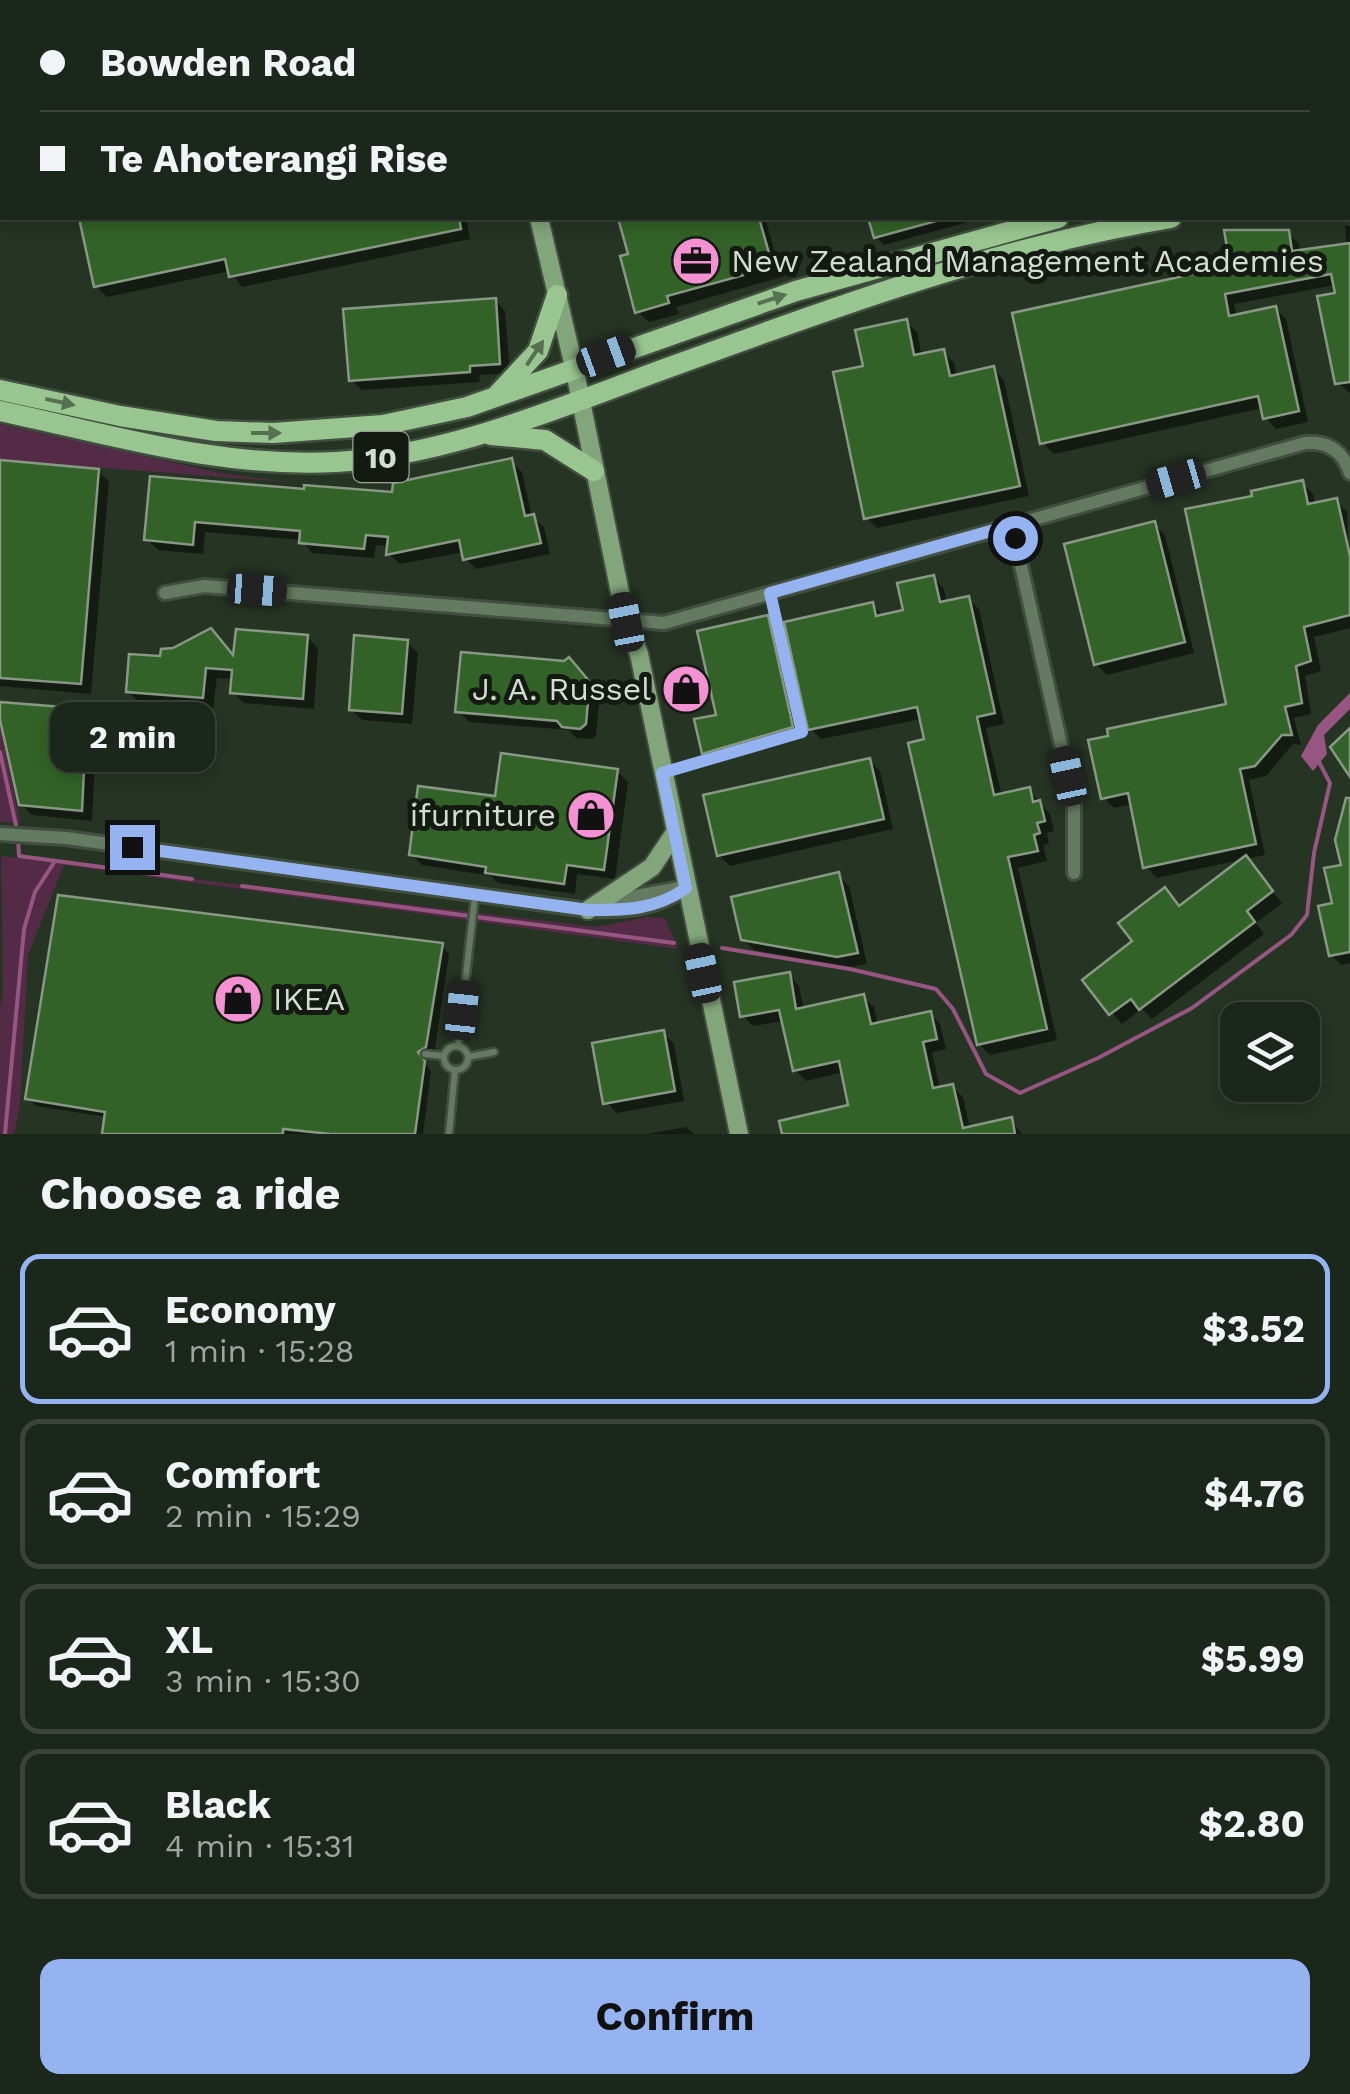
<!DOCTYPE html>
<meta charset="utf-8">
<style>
:root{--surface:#1c271b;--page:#293328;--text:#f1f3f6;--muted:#a0a5a3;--line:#3a443a;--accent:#95b2f1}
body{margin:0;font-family:"Work Sans",sans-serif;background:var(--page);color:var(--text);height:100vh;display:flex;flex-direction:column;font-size:38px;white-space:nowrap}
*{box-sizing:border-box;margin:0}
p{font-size:32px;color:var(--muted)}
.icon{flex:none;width:55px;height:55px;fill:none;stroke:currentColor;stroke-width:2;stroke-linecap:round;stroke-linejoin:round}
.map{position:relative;height:1134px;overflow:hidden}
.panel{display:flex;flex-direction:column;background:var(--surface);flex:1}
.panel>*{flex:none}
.hud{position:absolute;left:0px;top:0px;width:1350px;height:220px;box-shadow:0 5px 15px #0003,0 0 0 2px var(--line);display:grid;align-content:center;height:220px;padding:0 40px;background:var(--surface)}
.controls{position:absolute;left:1220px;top:1002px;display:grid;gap:20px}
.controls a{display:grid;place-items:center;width:100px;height:100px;border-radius:20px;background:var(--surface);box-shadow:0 5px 15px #0003,0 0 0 2px var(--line);font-size:50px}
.end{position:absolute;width:45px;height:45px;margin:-22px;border:12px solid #95b2f1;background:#111;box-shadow:0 0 0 5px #111}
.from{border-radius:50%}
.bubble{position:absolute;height:70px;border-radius:20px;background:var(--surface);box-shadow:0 5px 15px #0003,0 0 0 2px var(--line);font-size:32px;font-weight:700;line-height:70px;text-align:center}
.car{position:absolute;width:30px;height:60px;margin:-30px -15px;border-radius:12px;box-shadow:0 0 8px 2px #0007;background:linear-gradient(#222 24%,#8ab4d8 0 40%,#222 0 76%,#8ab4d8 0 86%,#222 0)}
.hud b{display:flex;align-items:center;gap:35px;height:95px;font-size:38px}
.hud b+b{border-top:2px solid var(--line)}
.hud i{width:25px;height:25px;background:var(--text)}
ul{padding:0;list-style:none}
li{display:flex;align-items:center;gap:30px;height:150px;margin:0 20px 15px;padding:0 20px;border:5px solid var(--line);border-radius:20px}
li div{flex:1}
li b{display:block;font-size:38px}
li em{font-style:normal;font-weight:700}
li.active{border-color:var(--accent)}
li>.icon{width:90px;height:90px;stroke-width:1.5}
h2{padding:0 40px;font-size:45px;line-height:120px}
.action{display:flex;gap:20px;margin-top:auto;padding:20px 40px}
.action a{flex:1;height:115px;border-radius:20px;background:var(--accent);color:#111;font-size:40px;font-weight:700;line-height:115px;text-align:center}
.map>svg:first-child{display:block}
.green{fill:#532b46}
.water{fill:#975581}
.shadow{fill:#0007}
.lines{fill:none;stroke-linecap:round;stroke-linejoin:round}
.stream{stroke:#975581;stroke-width:4}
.building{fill:#326227;stroke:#889885;stroke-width:2.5}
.service-casing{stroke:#424f40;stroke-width:11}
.minor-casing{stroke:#424f40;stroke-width:18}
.secondary-casing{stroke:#424f40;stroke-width:22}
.primary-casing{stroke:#424f40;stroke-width:25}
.service{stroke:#657b61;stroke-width:6}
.minor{stroke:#657b61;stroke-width:12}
.secondary{stroke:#83a57b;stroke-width:18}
.primary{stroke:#99c690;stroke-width:20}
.oneway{fill:#567051}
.route{stroke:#95b2f1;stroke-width:12}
.labels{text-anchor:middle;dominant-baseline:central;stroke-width:10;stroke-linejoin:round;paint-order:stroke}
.shield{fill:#141a12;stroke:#9aa298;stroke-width:2.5}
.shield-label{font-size:30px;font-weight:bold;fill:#d4ddd2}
.poi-label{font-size:32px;fill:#d4ddd2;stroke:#141a12;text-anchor:start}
</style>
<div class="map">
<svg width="1350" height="1134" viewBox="0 0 1350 1134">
<rect width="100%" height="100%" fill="#263424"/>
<!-- green -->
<g class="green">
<polygon points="0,424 220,473 288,482 0,460"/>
<polygon points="0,722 20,823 0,822"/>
<polygon points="1,856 597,927 647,917 665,918 678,949 64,865 28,955 20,1105 14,1134 0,1134 0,1008 3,994"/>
</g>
<!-- water -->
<polygon class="water" points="1350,693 1350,709 1324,735 1327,754 1313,771 1301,756 1318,725"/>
<!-- shadow -->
<g class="shadow">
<polygon points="0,0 138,0 2,2 0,29"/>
<polygon points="210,0 269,0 270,2 210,2"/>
<polygon points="344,0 431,0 431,2 332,2"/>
<rect x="539" y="0" width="81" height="2"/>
<polygon points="642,0 720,0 720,1 643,2"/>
<polygon points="916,0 1083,0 1084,2 917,2"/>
<polygon points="1141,0 1211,0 1212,2 1141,2"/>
<polygon points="1273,0 1350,0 1350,151 1348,152 1348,2"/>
<polygon points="2,77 2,202 0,202 0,78"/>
<polygon points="82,218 466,218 470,239 242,287 230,271 107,297 96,286"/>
<polygon points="620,218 765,218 782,277 676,307 679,314 649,322 638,312 631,256"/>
<polygon points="871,218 983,218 884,245 876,237"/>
<polygon points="1345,226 1350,226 1350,393 1337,382 1336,285 1234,304 1237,317 1275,308 1286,319 1308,422 1276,429 1266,418 1263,408 1054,454 1043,443 1233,268 1288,233 1299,244 1300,252 1346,246"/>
<polygon points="495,300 505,311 510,373 479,375 480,382 362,390 351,380"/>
<polygon points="906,322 917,332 922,356 944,352 954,363 957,377 994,369 1004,380 1029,496 877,528 866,517 866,368"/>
<polygon points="511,461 522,472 532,517 544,527 550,554 476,569 465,558 464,552 400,564 389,554 390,546 376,545 374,558 312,553 302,540 205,532 203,554 158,550 147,539 152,479 394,495"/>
<polygon points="0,463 98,471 109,482 91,694 0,686"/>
<polygon points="1302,483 1313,494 1316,505 1336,501 1347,512 1350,628 1314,637 1321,671 1305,676 1311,714 1294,718 1301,745 1293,744 1266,776 1249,780 1265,855 1246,859 1282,903 1256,923 1264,934 1152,1019 1142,1009 1122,1024 1085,980 1136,942 1175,901 1180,908 1244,859 1157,878 1146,867 1133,804 1114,808 1103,797 1229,706 1255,498"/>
<polygon points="1154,524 1165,535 1194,653 1107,675 1096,664"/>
<polygon points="934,578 944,589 947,603 968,599 979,609 1004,724 986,728 1002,796 1029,790 1050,814 1054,831 1047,833 1049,844 1043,845 1047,861 1018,868 1057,1040 990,1055 979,1044 922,719 821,739 810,728 872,605 884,617 906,612"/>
<polygon points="767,617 778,628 802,738 715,763 704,752"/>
<polygon points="307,637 318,648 314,709 244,703 233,692 234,679 217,678 213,708 139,702 128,691 131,657 236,659"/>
<polygon points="407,642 418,653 412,724 362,720 351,709"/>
<polygon points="579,671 603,699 599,702 596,735 592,739 576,738 569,730 469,722 458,711"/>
<polygon points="0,704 86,711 97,722 92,821 32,815 21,804"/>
<polygon points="869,760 880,771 893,829 730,866 719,855"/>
<polygon points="617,771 628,782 615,879 577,874 575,894 498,883 491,876 422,865 411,854 497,798"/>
<polygon points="1350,793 1350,963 1341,965 1331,955 1335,905 1344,867 1338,840"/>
<polygon points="838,875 849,886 867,964 850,967 754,950 743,939"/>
<polygon points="442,946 449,954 434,1055 424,1061 431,1071 423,1134 105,1134 107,1117 36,1106 28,1098"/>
<polygon points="789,975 799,986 804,1010 863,997 874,1007 878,1025 930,1013 940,1024 946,1049 932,1052 940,1089 952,1086 963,1097 970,1129 1011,1120 1022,1134 784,1134 851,1107 844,1072 806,1081 795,1070 784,1021 753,1026 743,1016"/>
<polygon points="663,1033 674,1044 684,1101 617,1113 606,1102"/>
<polygon points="686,1127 694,1134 647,1134"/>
</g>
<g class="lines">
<!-- stream -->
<g class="stream">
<polyline points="0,752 17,830"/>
<polyline points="18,839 19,856 192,879"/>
<polyline points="242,886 674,943"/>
<polyline points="722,948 850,969 936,989 953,1009 986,1074 1020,1093 1098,1058 1192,1008 1291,935 1307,915 1314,853 1330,783 1319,762"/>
<polyline points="5,1134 24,929 35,892 55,861"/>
</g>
</g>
<!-- building -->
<g class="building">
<polygon points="79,218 459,218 461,229 229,277 225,259 94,287"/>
<polygon points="618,218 759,218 773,267 667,296 669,303 635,313 620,256 628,254"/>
<polygon points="868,218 936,218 936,221 874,238"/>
<polygon points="1224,230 1289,230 1292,251 1350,243 1350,382 1335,384 1317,296 1335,293 1331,274 1225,294 1229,316 1276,306 1299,411 1263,419 1258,396 1040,444 1012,313 1230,266"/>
<polygon points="496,298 500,364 470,366 470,372 349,381 343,309"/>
<polygon points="907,319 914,355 944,349 950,376 994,366 1020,486 864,519 833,372 863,366 855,330"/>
<polygon points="512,458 525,516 534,514 541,543 463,560 459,540 386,555 388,537 366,535 364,549 299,543 300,531 195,522 193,545 144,540 150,476 304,489 304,485 392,492 393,483"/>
<polygon points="0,460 99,469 81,684 0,678"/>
<polygon points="1303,480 1308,504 1337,498 1350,556 1350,615 1304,627 1311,661 1296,666 1302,703 1285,707 1292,735 1282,735 1255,766 1240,769 1256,844 1143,868 1128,793 1101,799 1088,740 1108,736 1107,729 1226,704 1185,509 1252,496 1251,491"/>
<polygon points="1155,521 1185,642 1094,665 1064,544"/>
<polygon points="934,575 940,602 969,596 995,713 977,717 994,795 1030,787 1033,802 1040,800 1045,821 1037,823 1040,833 1034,835 1038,851 1008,857 1047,1029 977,1045 908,743 924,739 917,707 808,730 784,622 873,602 876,616 903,610 897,583"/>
<polygon points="768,615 793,727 702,754 694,719 716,715 697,631"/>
<polygon points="211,628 233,655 236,629 308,635 303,699 230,693 232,670 206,668 203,698 126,692 129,654 160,656 161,649 173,648"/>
<polygon points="354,635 408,640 402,714 349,710"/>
<polygon points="461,652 564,661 569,657 594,687 589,691 586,724 580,729 562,727 557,721 455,712"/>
<polygon points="0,702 87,709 82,811 19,805 0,720"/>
<polygon points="1350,728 1350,777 1330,747"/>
<polygon points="501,753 618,769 604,870 567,865 564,884 485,873 486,867 409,855 418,786 495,796"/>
<polygon points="870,758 884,819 717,856 703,795"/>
<polygon points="1346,798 1350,798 1350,952 1329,956 1318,906 1332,903 1324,868 1341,865 1335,840"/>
<polygon points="1246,855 1273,891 1247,911 1255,922 1139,1010 1131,999 1109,1015 1082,980 1132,941 1118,923 1165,887 1179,906"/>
<polygon points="839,872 858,953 837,957 741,940 731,897"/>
<polygon points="58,895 443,943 426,1047 418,1052 425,1061 415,1134 330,1134 283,1129 283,1134 102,1134 105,1112 25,1099"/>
<polygon points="790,972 796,1009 864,994 871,1024 931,1011 937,1039 923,1042 933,1088 953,1084 963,1128 1012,1117 1015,1134 782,1134 779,1121 848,1105 839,1061 793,1071 779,1010 740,1017 734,982"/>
<polygon points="664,1030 675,1091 603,1104 592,1043"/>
</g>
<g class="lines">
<!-- service casing -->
<g class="service-casing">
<g id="service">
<polyline points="668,771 801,732 770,593"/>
<circle cx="456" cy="1058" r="12"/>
<polyline points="458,1046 475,896"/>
<polyline points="425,1054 444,1056"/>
<polyline points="468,1057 494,1052"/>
<polyline points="449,1134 455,1070"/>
</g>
</g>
<!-- minor casing -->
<g class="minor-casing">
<g id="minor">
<polyline points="1012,525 1074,803 1074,873"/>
<path d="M165,593L204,586L664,623L1305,443C1328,441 1343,451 1350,473"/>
<path d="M0,834L66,838L588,910C624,911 656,910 686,887"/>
<polyline points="613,900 686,887"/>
</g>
</g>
<!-- secondary casing -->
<g class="secondary-casing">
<g id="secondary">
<polyline points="490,0 491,2"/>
<polyline points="539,218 574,367 626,622 639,654 739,1134"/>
<polyline points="588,910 652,867 674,834"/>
</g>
</g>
<!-- primary casing -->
<g class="primary-casing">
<g id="primary">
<polyline points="1348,190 1350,189"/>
<polyline points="1348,208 1350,208"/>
<polyline points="0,390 120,416 216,431 273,433 383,425 467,407 796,291 1058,218"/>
<polyline points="498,394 538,351 557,295"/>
<path d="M0,411C113,435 219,468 336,462C452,455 562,406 670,367C834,307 998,247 1171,218"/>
<polyline points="491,435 545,440 594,471"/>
</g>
</g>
<!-- service -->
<use href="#service" class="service"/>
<!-- minor -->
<use href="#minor" class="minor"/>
<!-- secondary -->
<use href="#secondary" class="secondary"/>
<!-- primary -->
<use href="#primary" class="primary"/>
</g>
<!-- one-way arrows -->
<defs><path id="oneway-solid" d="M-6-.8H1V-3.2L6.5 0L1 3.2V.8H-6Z" transform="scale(2.5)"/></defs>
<g class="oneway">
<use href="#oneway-solid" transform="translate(772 299) rotate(-18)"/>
<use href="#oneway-solid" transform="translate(535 353) rotate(-56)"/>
<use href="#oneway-solid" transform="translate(60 402) rotate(12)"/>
<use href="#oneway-solid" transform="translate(266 433)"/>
</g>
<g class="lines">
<!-- route -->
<path class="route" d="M132,847L588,910C624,910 656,910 686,888L662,773L802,732L770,593L1012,525L1015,538"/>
</g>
<!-- icons -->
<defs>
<g id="office-disc" transform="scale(2.5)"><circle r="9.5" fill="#f491d3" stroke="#141a12"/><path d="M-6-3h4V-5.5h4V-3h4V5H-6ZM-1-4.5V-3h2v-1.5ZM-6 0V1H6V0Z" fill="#111"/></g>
<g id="shop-disc" transform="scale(2.5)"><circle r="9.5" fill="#f491d3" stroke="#141a12"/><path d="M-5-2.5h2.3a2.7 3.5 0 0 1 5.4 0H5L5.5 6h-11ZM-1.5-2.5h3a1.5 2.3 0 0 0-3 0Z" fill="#111"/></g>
</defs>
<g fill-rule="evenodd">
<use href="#office-disc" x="696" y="261"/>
<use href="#shop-disc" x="686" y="689"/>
<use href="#shop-disc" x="591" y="815"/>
<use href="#shop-disc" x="238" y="999"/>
</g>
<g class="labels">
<!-- shield labels -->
<rect class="shield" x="353.5" y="432" width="55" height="50" rx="8"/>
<g class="shield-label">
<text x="381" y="457">10</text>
</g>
<!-- poi labels -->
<g class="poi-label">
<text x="731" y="261">New Zealand Management Academies</text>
<text x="651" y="689" text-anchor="end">J. A. Russel</text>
<text x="556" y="815" text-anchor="end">ifurniture</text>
<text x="273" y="999">IKEA</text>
</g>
</g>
</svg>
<div class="controls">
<a><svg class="icon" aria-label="layers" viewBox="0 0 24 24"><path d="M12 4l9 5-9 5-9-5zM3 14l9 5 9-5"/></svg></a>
</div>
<i class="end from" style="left:1015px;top:538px"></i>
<i class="end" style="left:132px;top:847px"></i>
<div class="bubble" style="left:50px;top:702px;width:165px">2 min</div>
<i class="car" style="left:606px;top:356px;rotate:70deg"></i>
<i class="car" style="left:1176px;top:479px;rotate:254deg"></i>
<i class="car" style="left:257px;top:590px;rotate:94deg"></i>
<i class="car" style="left:626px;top:622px;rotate:349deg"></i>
<i class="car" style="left:1068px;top:776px;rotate:348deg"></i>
<i class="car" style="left:703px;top:973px;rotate:348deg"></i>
<i class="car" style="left:462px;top:1010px;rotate:6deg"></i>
<div class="hud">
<b><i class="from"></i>Bowden Road</b>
<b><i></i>Te Ahoterangi Rise</b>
</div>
</div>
<section class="panel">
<h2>Choose a ride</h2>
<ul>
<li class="active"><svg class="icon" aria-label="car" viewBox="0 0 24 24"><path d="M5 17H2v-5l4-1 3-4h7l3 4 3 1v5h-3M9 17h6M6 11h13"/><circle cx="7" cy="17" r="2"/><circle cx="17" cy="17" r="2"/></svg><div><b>Economy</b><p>1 min · 15:28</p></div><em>$3.52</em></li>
<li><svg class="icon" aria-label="car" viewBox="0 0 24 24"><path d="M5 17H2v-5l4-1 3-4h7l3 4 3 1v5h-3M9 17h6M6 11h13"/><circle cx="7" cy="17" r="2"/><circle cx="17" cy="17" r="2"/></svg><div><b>Comfort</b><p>2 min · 15:29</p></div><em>$4.76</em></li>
<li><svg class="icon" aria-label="car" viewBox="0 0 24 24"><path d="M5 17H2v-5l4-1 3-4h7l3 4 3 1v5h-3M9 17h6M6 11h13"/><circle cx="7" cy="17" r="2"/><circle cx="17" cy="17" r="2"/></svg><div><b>XL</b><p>3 min · 15:30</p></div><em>$5.99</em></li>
<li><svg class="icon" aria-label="car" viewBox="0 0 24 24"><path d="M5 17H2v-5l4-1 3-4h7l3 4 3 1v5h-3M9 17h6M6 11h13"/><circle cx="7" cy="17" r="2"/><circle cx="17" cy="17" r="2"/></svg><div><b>Black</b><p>4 min · 15:31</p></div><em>$2.80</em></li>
</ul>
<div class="action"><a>Confirm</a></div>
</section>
